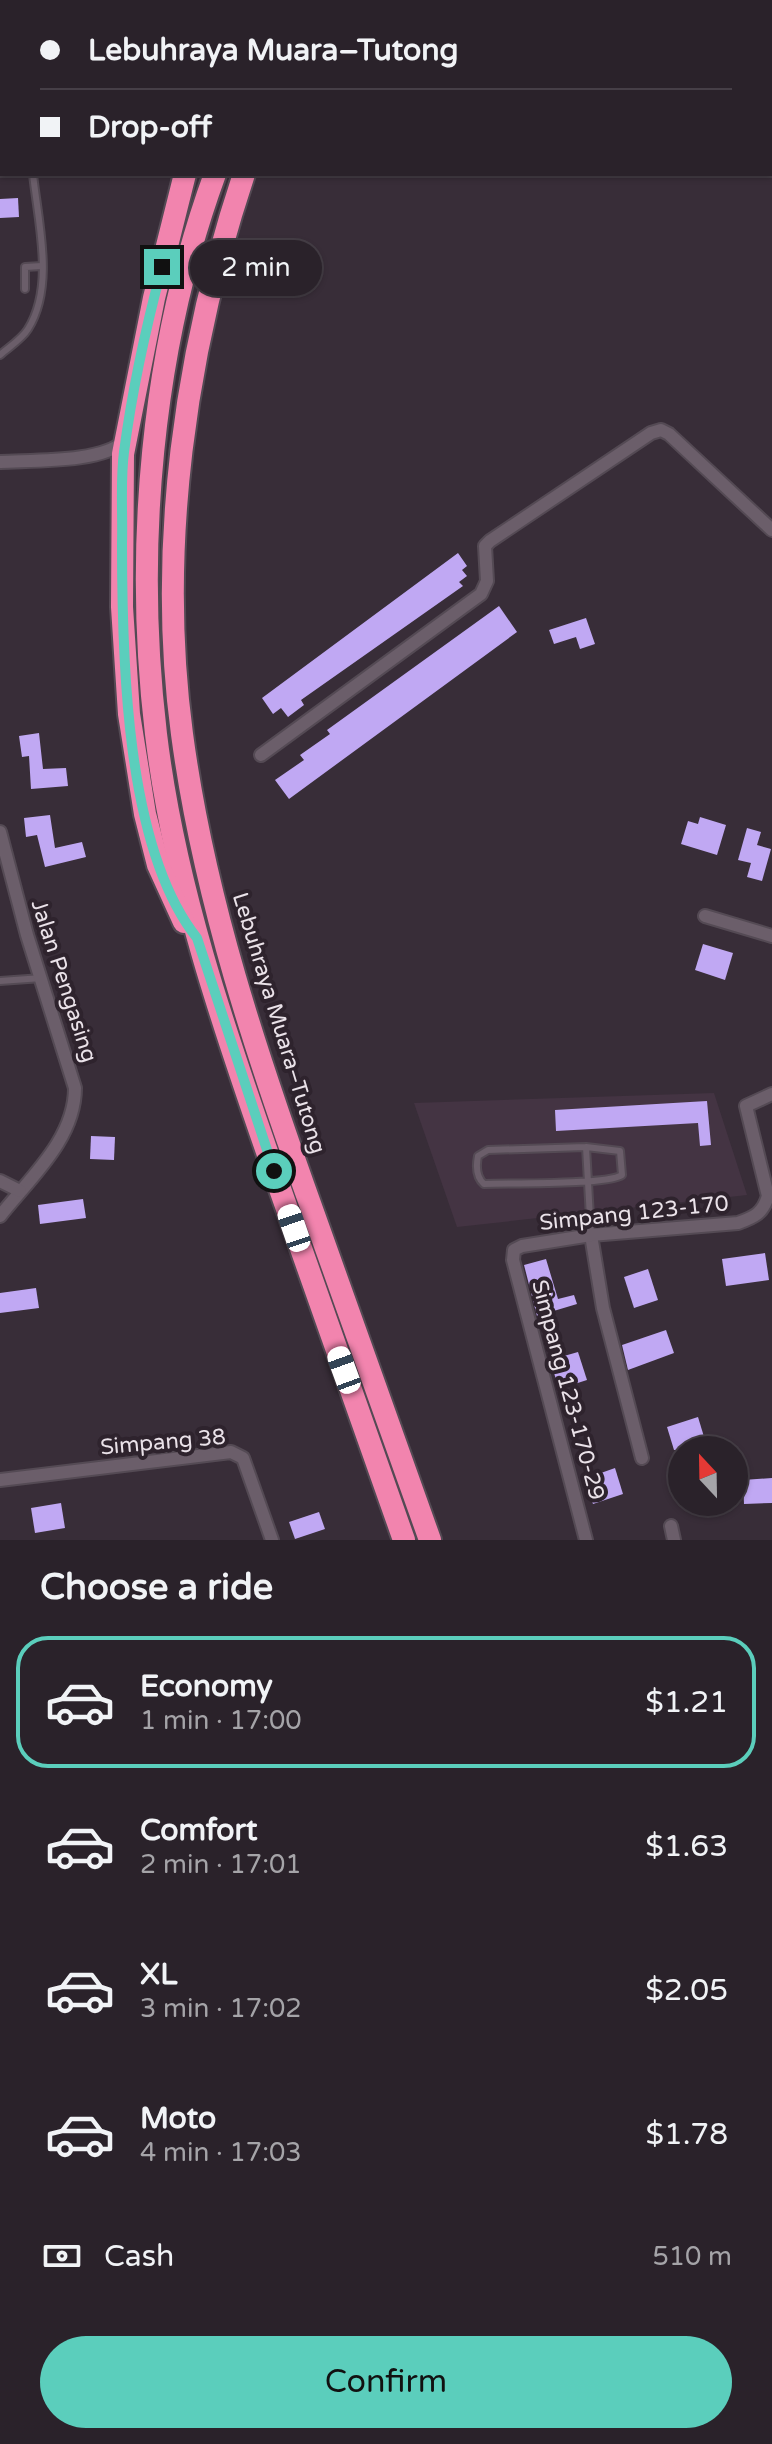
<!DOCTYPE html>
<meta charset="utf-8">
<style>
:root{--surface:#2a222a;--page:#362f36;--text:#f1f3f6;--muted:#a5a4a8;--line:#463f47;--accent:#5bcebc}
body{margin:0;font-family:"Varela Round",sans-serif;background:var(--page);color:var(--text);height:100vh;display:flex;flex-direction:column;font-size:30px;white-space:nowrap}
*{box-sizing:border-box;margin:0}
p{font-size:26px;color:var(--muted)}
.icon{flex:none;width:44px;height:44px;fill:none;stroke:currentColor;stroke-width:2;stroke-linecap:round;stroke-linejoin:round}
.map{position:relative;height:1540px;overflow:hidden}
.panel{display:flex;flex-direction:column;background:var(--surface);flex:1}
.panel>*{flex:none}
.hud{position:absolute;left:0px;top:0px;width:772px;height:176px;box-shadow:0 2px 6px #0004,0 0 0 2px var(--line);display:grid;align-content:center;height:176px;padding:0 40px;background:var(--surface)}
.needle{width:52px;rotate:338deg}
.tools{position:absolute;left:668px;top:1436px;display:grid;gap:16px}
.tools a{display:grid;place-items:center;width:80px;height:80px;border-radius:50%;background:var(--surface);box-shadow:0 2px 6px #0004,0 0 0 2px var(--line);font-size:40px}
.end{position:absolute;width:36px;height:36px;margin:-18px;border:10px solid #5bcebc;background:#111;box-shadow:0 0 0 4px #111}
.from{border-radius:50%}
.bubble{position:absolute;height:56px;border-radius:28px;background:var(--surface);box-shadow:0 2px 6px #0004,0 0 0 2px var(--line);font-size:26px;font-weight:600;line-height:56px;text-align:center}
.car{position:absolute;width:24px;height:48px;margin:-24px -12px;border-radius:10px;box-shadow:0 0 6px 2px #0007;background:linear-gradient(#fff 24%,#345 0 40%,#fff 0 76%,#345 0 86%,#fff 0)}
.hud b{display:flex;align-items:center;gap:28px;height:76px;font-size:30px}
.hud b+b{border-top:2px solid var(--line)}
.hud i{width:20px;height:20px;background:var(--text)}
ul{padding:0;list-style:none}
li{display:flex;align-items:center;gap:24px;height:132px;margin:0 16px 12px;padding:0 24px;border:4px solid transparent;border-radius:32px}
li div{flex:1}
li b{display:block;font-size:30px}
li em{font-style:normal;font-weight:600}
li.current{border-color:var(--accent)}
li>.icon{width:72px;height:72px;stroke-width:1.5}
h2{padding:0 40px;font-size:36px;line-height:96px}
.pay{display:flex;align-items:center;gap:20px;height:88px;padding:0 40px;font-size:30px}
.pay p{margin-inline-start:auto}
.action{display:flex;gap:16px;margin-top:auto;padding:16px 40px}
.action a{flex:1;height:92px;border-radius:48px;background:var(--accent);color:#111;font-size:32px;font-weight:600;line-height:92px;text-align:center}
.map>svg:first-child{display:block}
.built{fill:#443443}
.building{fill:#c0a8f3}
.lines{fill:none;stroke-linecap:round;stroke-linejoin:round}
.lane-casing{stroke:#544a54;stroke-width:10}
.street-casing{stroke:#544a54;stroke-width:16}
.highway-casing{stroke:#544a54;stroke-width:26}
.lane{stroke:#6b5e6a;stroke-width:6}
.street{stroke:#6b5e6a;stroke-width:12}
.highway{stroke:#f284ae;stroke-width:22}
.route{stroke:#5bcebc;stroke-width:10}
.labels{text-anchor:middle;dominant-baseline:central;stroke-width:8;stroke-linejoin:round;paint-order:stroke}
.street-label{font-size:22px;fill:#eae2e9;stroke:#2e232d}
</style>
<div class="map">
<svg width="772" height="1540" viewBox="0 0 772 1540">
<rect width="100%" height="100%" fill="#382d38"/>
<!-- built -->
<polygon class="built" points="714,1093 747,1195 457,1227 414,1103"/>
<!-- building -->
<g class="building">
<polygon points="18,198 19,217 0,218 0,199"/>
<polygon points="458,553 467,566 462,570 467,576 459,582 463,586 301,700 304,705 288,717 281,708 273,714 262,698"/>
<polygon points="499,606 517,632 289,799 275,780 304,760 300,755 330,734 327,730"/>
<polygon points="586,618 595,644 580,649 576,637 554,644 549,630"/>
<polygon points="39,733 43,769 66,768 68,786 31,789 29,756 22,757 19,736"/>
<polygon points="50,815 55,848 82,842 86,857 45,867 37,835 26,837 24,818"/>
<polygon points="700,817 726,825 717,855 681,844 688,821 698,824"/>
<polygon points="747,828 761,832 757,845 771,849 762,881 747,877 751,863 738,860"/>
<polygon points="703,944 733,953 725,980 695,970"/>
<polygon points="707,1101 711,1145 700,1146 698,1123 556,1131 555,1110"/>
<polygon points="91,1136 115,1137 114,1160 90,1159"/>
<polygon points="83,1199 86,1218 40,1224 38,1205"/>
<polygon points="765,1253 769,1280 726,1286 722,1259"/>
<polygon points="546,1259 558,1299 574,1295 577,1304 537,1316 524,1265"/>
<polygon points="648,1269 658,1300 634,1308 624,1277"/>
<polygon points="36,1288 39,1308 0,1313 0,1293"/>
<polygon points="666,1330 674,1353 628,1370 622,1345"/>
<polygon points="578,1352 587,1380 559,1389 550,1360"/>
<polygon points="698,1417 708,1450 674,1450 667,1427"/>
<polygon points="615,1468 623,1494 593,1504 584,1479"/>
<polygon points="772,1478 772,1503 744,1504 743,1480"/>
<polygon points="61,1503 65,1528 35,1533 31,1508"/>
<polygon points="319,1512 325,1529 295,1539 289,1522"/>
</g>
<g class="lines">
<!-- lane casing -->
<g class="lane-casing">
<g id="lane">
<polyline points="0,46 2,49"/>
<polyline points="25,289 25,267 42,266"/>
<path d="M0,355C9,347 22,339 28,329C55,286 38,222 33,174"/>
<polyline points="0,981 42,978"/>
<path d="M586,1147L620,1151L622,1175C608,1185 509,1183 484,1184C476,1177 476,1166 478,1156L488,1150L586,1147L591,1235"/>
</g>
</g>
<!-- street casing -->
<g class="street-casing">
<g id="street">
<path d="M0,462C31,460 103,463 124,441"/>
<polyline points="261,755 481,594 487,581 485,546 490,541 651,433 661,430 669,434 772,530"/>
<path d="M0,832L27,935L75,1088C75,1139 30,1178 0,1216"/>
<polyline points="705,916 772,936"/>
<polyline points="0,1181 20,1191"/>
<polyline points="591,1235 603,1308 642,1458"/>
<polyline points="0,1480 231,1452 243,1458 272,1540"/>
<polyline points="671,1526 674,1540"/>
<path d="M586,1540L513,1260L514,1250L522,1246L591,1235L738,1223C755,1217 763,1213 768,1196L746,1106L772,1094"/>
</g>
</g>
<!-- highway casing -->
<g class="highway-casing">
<g id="highway">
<polyline points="286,2 287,0"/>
<polyline points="314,2 315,0"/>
<path d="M215,174C151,349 134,550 156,734C174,885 224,1029 274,1172C317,1295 361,1417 404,1540"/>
<path d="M244,174C185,351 157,548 182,734C204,899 257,1056 313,1212C352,1321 391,1431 430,1540"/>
<polyline points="184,922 158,865 145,814 129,714 122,607 123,454 154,298 185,174"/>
</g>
</g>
<!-- lane -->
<use href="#lane" class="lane"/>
<!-- street -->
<use href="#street" class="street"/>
<!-- highway -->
<use href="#highway" class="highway"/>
</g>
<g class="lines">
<!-- route -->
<path class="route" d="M162,267C146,327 132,391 124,452C120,482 123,514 122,544C122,656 125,848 197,938L274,1171"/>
</g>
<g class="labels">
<!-- street labels -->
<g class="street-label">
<text transform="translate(64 981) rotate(72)">Jalan Pengasing</text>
<text transform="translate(279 1023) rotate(73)">Lebuhraya Muara–Tutong</text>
<text transform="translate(634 1213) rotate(-6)">Simpang 123-170</text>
<text transform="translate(568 1390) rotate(75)">Simpang 123-170-29</text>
<text transform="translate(163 1442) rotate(-5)">Simpang 38</text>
</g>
</g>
</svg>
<div class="tools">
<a><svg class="needle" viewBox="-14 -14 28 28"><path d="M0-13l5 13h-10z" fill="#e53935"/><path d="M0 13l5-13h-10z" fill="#a5a4a8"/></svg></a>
</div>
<i class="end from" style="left:274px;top:1171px"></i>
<i class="end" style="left:162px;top:267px"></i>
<div class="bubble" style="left:190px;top:240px;width:132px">2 min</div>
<i class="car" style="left:294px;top:1228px;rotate:341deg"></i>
<i class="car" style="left:344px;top:1370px;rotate:340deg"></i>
<div class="hud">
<b><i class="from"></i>Lebuhraya Muara–Tutong</b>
<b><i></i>Drop-off</b>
</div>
</div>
<section class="panel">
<h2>Choose a ride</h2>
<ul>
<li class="current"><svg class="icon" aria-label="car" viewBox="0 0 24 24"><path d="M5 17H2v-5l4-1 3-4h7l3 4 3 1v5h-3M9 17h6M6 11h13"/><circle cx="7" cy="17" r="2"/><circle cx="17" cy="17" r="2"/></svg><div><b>Economy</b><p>1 min · 17:00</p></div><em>$1.21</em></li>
<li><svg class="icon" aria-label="car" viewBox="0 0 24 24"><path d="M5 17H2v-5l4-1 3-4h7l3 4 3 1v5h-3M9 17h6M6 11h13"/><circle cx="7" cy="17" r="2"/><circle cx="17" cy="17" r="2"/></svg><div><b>Comfort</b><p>2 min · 17:01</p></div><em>$1.63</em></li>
<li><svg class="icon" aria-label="car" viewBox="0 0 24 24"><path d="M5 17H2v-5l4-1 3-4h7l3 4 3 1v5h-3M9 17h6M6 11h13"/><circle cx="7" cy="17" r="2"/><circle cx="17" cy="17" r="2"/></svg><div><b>XL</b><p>3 min · 17:02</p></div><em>$2.05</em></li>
<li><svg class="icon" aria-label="car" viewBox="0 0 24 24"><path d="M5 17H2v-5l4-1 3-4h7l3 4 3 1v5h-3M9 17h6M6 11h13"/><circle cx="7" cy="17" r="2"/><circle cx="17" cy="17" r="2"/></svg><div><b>Moto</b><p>4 min · 17:03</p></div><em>$1.78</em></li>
</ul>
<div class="pay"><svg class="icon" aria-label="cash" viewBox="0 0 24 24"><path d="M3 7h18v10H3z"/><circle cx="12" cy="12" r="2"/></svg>Cash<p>510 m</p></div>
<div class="action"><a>Confirm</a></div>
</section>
